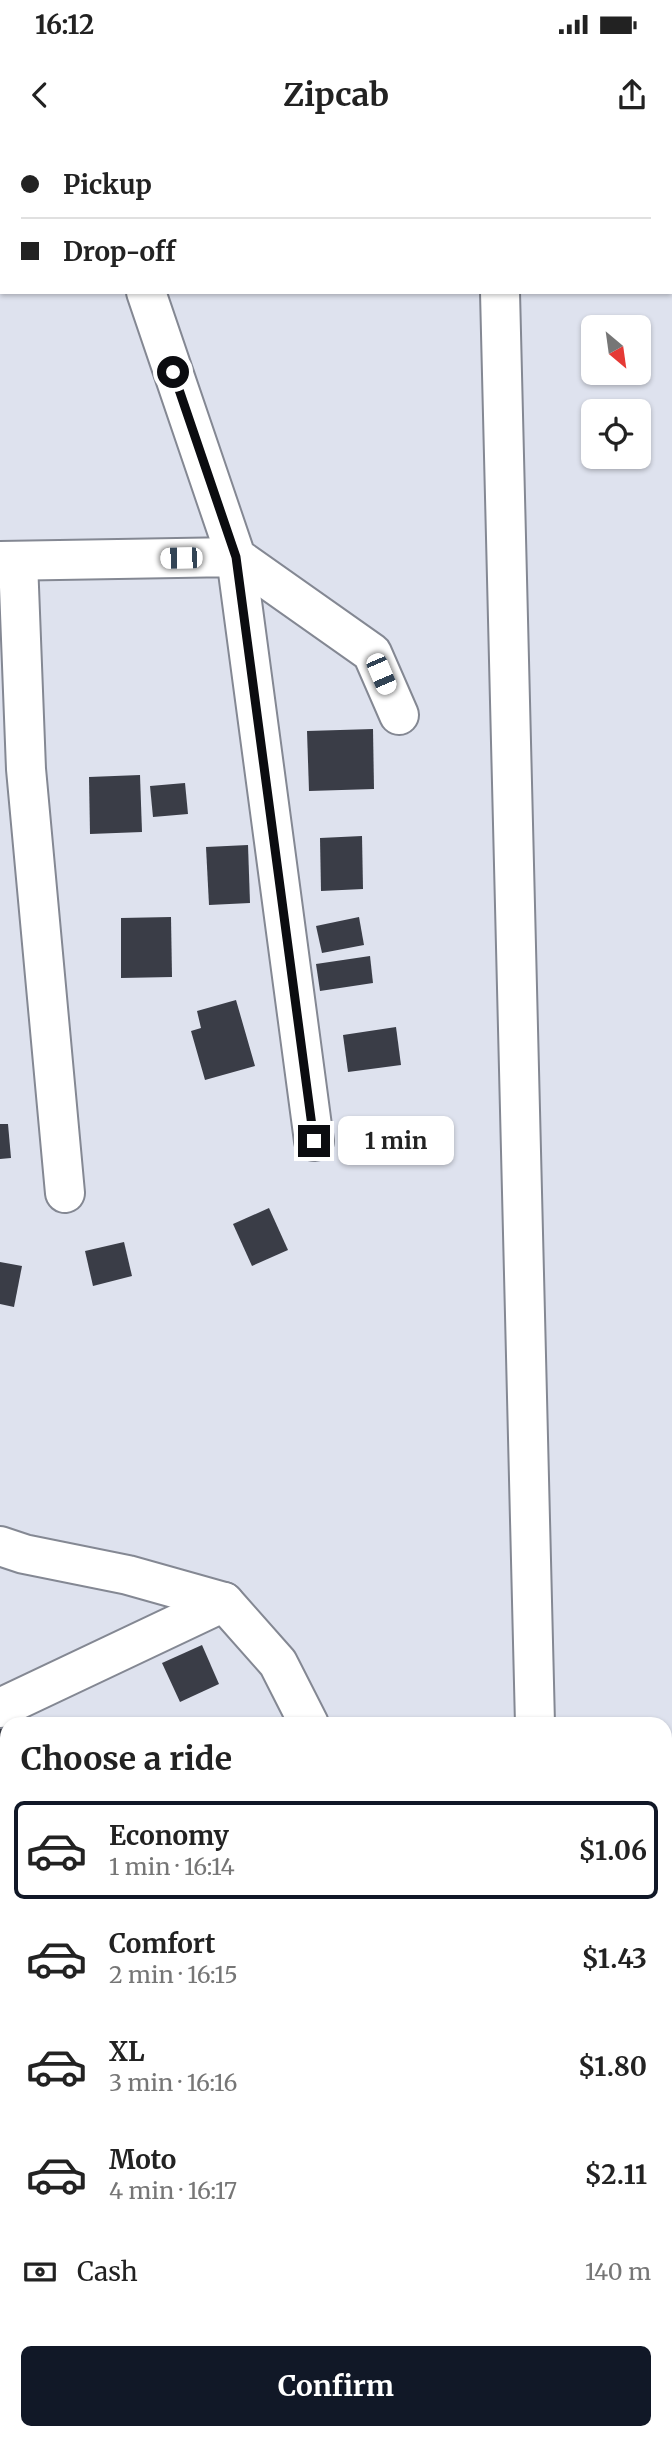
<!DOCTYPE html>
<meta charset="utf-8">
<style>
:root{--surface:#fff;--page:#f2f2f2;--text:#222;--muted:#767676;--line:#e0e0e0;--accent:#111827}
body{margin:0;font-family:Merriweather,serif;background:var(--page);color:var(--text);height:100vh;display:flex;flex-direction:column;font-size:26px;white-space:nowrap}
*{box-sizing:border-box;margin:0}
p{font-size:23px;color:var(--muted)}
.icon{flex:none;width:38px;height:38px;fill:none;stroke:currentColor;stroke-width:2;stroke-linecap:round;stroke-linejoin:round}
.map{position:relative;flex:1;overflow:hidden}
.details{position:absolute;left:0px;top:1577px;width:672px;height:723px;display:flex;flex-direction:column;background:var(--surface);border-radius:21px 21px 0 0;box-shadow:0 2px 5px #0004}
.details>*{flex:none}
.guide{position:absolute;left:0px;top:0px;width:672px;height:154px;box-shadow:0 2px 5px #0004;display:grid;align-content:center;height:154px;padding:0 21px;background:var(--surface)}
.needle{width:46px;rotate:151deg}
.tools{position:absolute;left:581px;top:175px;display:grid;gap:14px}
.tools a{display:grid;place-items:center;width:70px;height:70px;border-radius:10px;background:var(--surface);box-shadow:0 2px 5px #0004;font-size:35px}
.end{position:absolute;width:32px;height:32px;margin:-16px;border:9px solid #0b0c10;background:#fff;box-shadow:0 0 0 4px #fff}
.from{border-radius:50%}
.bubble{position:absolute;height:49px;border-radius:10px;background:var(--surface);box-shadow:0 2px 5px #0004;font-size:23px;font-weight:700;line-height:49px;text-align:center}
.car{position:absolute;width:21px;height:42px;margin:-21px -10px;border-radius:9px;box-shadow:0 0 5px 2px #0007;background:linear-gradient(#fff 24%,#345 0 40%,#fff 0 76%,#345 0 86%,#fff 0)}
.guide b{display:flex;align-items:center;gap:24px;height:66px;font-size:26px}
.guide b+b{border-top:2px solid var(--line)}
.guide i{width:18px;height:18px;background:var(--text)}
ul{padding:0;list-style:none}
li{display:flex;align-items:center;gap:21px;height:98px;margin:0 14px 10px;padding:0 7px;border:4px solid transparent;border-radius:10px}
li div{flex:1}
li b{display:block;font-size:26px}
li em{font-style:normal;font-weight:700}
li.current{border-color:var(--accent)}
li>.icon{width:63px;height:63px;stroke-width:1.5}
h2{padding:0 21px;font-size:32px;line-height:84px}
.pay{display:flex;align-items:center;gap:18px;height:77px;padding:0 21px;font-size:26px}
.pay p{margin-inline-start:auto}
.action{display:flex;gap:14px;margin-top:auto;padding:14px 21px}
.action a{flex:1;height:80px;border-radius:10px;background:var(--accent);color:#fff;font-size:28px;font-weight:700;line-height:80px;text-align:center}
.status{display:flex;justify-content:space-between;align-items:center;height:49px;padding:0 35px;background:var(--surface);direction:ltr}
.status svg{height:19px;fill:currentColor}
header{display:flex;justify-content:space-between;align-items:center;height:91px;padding:0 21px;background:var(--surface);font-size:32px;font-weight:700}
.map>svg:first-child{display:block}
.building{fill:#3a3d47}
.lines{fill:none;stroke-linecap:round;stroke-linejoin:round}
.minor-casing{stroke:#848893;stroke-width:42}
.minor{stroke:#fff;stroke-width:38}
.route{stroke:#0b0c10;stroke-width:9}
</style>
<div class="status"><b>16:12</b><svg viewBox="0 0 49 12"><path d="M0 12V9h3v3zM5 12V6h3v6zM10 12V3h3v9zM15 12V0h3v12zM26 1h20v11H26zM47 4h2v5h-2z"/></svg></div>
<header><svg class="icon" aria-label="back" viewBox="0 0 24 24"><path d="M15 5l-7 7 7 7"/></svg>Zipcab<svg class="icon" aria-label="share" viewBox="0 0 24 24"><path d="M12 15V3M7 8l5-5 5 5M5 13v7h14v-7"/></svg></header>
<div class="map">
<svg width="672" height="2298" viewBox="0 0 672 2298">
<rect width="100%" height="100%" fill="#dee2ee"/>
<!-- building -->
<g class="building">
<polygon points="373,589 374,649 309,651 307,591"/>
<polygon points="140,635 142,692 90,694 89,637"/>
<polygon points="185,643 188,674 153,677 150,646"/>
<polygon points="362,696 363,749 321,751 320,698"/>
<polygon points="248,705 250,763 209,765 206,707"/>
<polygon points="171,777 172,837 121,838 121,778"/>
<polygon points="359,777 364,805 322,813 316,786"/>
<polygon points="370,816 373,843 320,851 316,824"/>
<polygon points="236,860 255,926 205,940 191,891 201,888 197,871"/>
<polygon points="396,887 401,925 348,932 343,895"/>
<polygon points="0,984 8,984 11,1018 0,1019"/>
<polygon points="269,1068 288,1110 252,1126 233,1084"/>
<polygon points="124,1102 132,1136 93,1146 85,1111"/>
<polygon points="0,1122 22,1126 14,1167 0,1164"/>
<polygon points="202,1505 219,1544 180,1562 162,1523"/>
<polygon points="21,1575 24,1584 7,1584 7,1648 0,1651 0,1584"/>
<polygon points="7,1792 7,1864 0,1867 0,1795"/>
</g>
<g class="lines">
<!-- minor casing -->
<g class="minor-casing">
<g id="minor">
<polyline points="94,0 95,2"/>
<polyline points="496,0 497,2"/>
<polyline points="146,152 236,417 372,513 399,575"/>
<polyline points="500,152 535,1584"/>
<polyline points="0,421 236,417 314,1001"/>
<polyline points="18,421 26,629 65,1053"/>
<polyline points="0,1406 24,1414 128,1435 224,1462 278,1523 309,1584"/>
<polyline points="0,1568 224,1462"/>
<polyline points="0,1771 7,1768"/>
<polyline points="0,1985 7,1982"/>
<polyline points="0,2197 7,2208"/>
<polyline points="0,2239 7,2240"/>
<polyline points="62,2292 66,2298"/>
<polyline points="553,2292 553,2298"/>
</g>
</g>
<!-- minor -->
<use href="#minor" class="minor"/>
</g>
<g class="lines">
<!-- route -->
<polyline class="route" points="173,232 236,417 314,1001"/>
</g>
</svg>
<div class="tools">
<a><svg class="needle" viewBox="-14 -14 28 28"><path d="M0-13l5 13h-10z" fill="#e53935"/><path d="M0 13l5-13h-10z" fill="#767676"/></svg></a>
<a><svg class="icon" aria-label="locate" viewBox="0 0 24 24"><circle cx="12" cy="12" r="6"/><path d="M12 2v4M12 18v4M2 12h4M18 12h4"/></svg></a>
</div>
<i class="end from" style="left:173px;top:232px"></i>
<i class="end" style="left:314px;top:1001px"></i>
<div class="bubble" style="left:338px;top:976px;width:116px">1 min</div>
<i class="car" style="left:181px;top:418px;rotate:269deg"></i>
<i class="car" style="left:381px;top:534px;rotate:157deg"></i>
<div class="guide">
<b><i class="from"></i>Pickup</b>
<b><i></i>Drop-off</b>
</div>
<section class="details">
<h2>Choose a ride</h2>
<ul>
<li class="current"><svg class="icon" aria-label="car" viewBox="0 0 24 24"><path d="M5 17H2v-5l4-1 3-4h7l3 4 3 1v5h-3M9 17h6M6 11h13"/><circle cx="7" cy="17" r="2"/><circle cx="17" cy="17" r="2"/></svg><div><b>Economy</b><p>1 min · 16:14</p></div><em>$1.06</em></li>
<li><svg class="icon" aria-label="car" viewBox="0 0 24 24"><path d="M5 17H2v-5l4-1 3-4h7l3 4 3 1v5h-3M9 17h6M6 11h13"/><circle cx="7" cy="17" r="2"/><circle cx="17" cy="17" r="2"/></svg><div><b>Comfort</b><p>2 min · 16:15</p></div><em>$1.43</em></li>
<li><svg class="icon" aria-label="car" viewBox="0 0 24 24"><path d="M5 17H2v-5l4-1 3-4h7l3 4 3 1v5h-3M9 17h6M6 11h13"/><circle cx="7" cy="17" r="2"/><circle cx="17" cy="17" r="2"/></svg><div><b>XL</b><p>3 min · 16:16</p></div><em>$1.80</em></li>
<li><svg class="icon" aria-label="car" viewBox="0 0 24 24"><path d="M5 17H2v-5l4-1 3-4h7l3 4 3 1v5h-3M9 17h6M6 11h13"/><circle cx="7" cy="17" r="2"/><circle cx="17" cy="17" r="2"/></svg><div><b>Moto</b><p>4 min · 16:17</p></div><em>$2.11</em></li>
</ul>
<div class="pay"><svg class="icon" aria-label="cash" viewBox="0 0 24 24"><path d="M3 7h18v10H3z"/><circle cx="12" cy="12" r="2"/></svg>Cash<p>140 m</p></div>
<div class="action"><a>Confirm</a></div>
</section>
</div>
